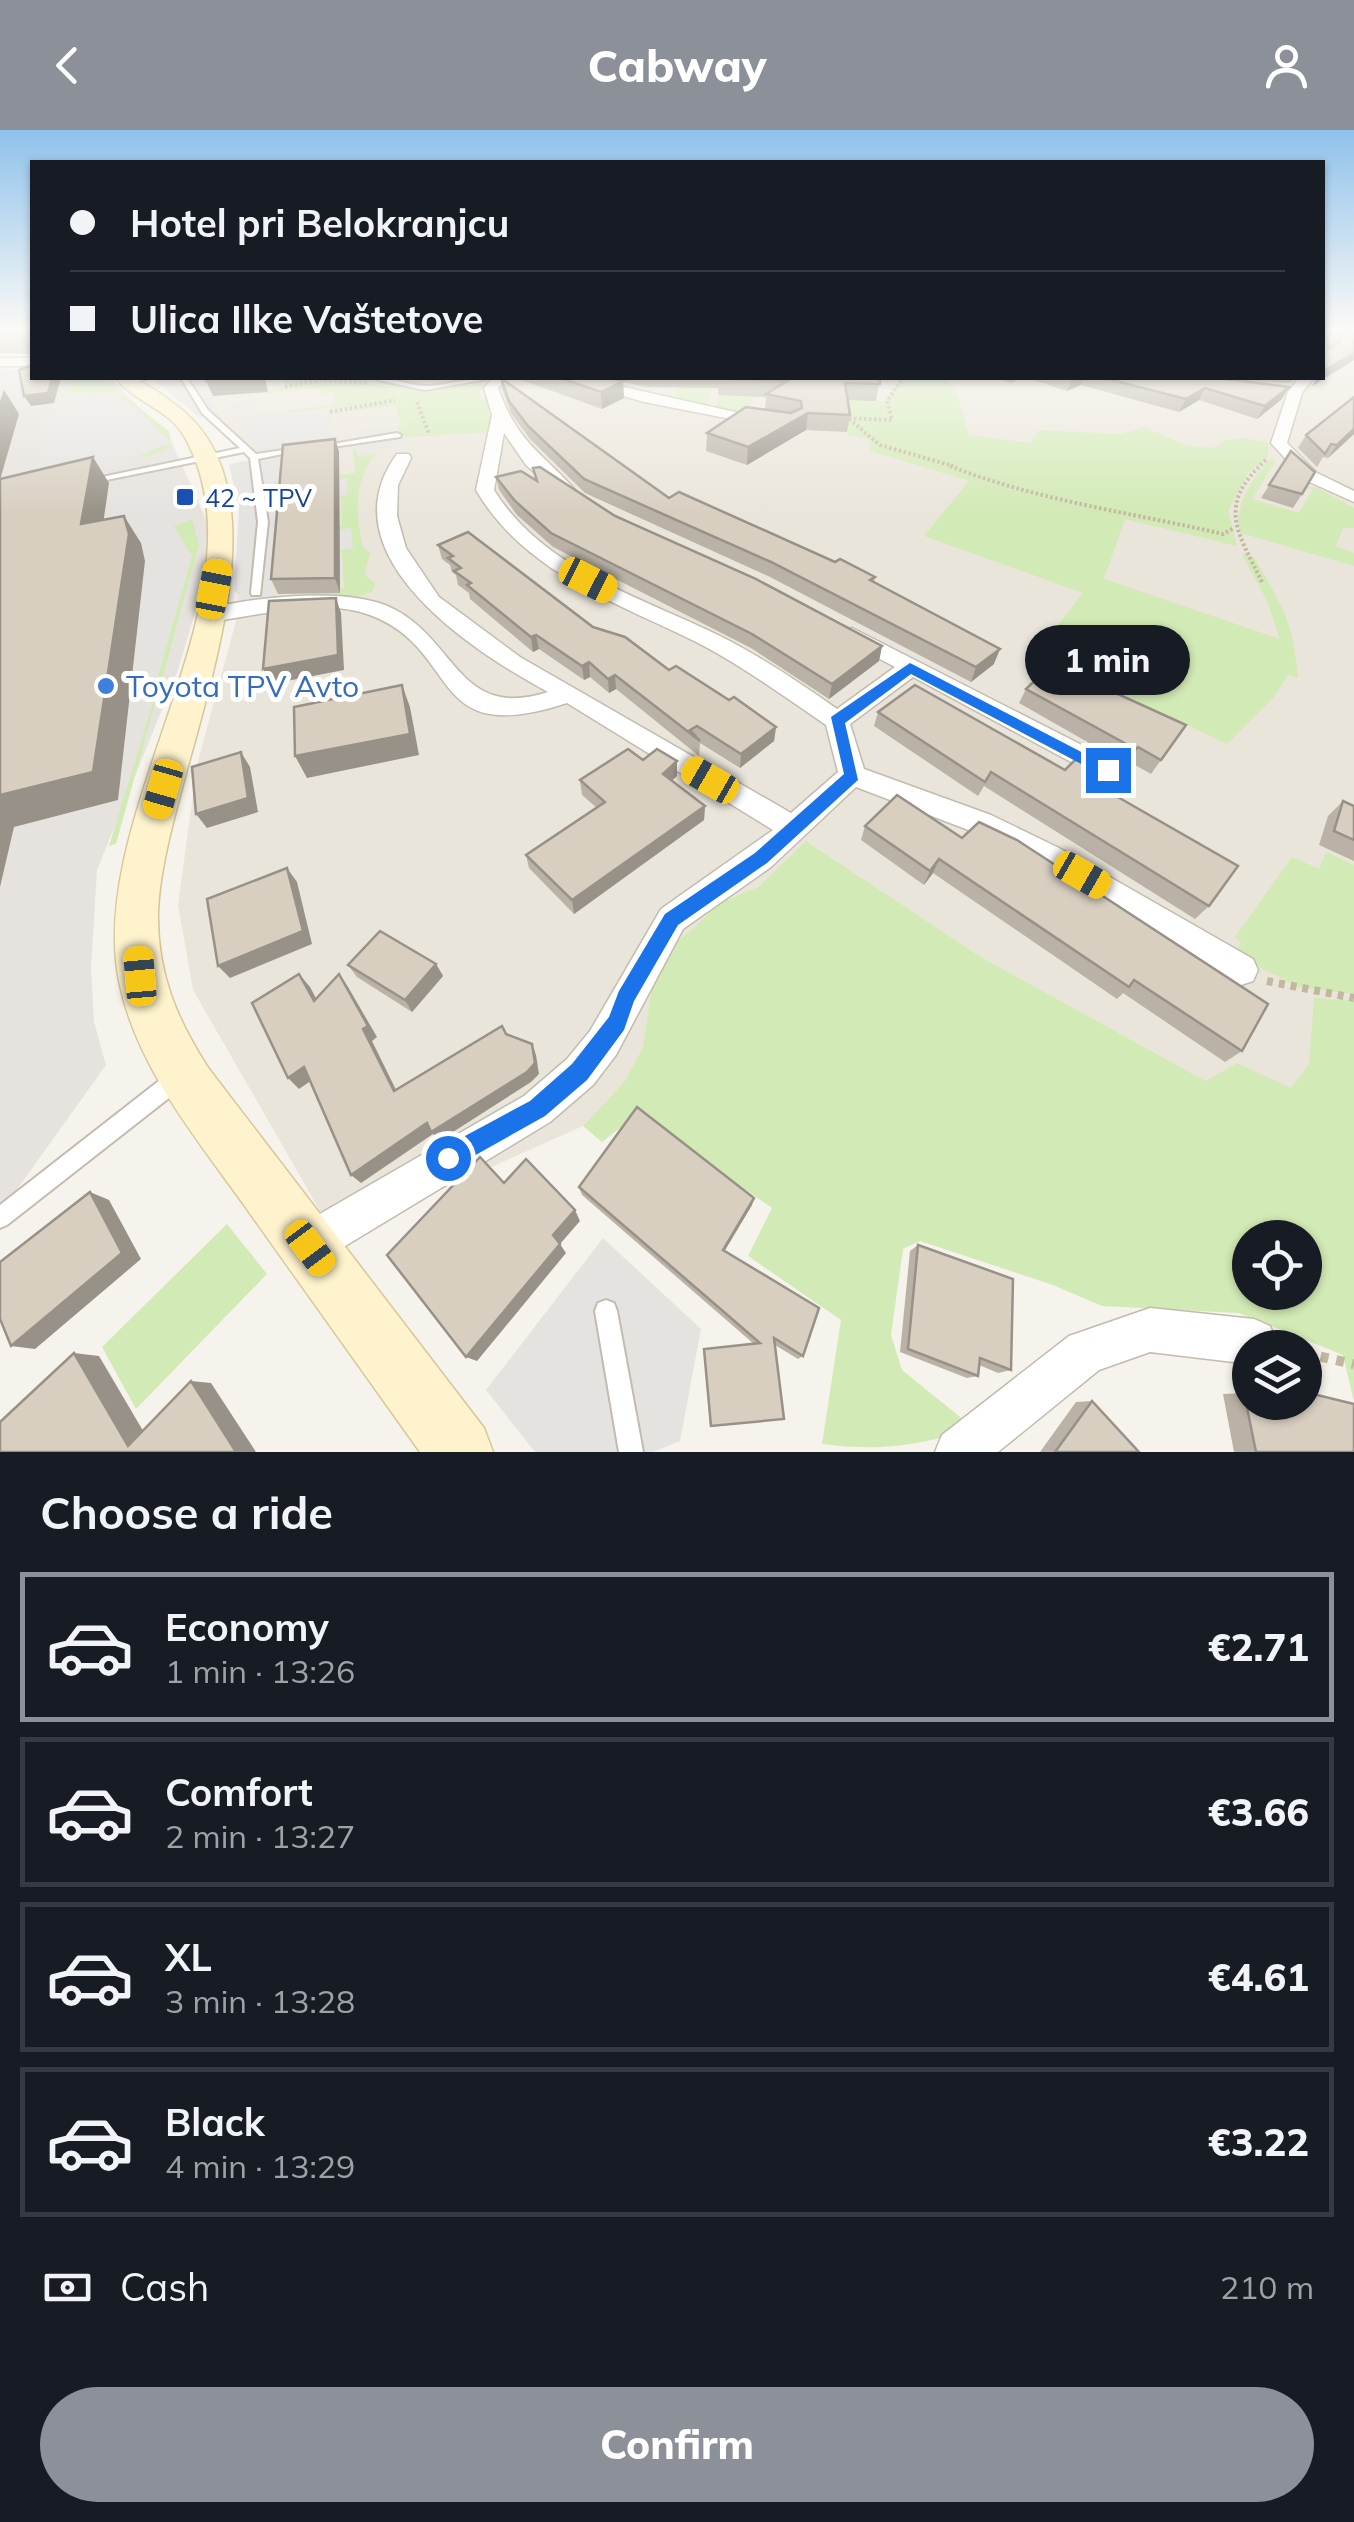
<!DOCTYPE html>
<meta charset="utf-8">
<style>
:root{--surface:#171b24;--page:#20242c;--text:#f1f3f6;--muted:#9ea1a6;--line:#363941;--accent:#8c9099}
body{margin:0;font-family:Mulish,sans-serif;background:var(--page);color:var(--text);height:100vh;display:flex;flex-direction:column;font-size:38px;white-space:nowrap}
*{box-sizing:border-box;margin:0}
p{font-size:32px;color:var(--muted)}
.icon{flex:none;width:55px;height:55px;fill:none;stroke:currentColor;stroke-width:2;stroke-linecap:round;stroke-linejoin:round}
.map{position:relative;height:1322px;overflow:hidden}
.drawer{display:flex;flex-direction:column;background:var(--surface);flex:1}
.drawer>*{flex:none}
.guide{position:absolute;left:30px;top:30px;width:1295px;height:220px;border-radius:0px;box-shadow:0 2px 8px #0004;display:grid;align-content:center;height:220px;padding:0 40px;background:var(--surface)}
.buttons{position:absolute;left:1232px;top:1090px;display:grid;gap:20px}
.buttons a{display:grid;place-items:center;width:90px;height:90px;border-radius:50%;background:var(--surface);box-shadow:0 2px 8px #0004;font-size:50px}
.end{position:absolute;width:45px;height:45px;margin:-22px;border:12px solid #1a73e8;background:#fff;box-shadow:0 0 0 5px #fff}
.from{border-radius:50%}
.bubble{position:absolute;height:70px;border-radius:35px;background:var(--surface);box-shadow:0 2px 8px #0004;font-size:32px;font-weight:800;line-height:70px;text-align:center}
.car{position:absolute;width:30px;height:60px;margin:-30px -15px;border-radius:12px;box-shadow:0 0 8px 2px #0007;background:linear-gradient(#f5c518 24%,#345 0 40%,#f5c518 0 76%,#345 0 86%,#f5c518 0)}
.guide b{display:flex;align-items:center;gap:35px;height:95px;font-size:38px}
.guide b+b{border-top:2px solid var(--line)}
.guide i{width:25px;height:25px;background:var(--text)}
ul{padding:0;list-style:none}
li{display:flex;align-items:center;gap:30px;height:150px;margin:0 20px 15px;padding:0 20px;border:5px solid var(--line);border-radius:0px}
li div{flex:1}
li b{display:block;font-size:38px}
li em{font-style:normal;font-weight:800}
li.selected{border-color:var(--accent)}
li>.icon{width:90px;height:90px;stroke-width:1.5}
h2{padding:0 40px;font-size:45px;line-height:120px}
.pay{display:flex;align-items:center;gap:25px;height:110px;padding:0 40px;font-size:38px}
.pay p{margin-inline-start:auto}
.button{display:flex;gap:20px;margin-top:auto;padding:20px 40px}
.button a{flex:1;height:115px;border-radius:60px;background:var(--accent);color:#fff;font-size:40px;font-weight:800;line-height:115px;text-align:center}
header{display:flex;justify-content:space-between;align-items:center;height:130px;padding:0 40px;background:var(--accent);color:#fff;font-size:45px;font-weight:800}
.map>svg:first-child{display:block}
.residential{fill:#eae5da}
.industrial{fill:#e6e2dd}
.green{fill:#d2eab5;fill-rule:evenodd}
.parking{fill:#e5e3e0}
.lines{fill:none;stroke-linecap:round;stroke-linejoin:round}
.lane-casing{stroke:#c2bbae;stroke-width:4}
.street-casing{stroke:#c2bbae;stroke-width:3}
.secondary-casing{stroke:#d6c79b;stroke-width:3}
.path-far2{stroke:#c4b79f;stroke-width:4;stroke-dasharray:2.5 2.5;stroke-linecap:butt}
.path-far1{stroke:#c4b79f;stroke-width:8;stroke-dasharray:6 6;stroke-linecap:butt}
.path{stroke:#c4b79f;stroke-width:10;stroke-dasharray:8 8;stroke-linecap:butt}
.lane{fill:#fff;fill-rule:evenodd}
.street{fill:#fff;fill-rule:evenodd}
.secondary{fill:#fff3cd;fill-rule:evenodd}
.wall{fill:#bab2a6;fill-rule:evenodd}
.shaded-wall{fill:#979187}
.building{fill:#d8cfc1;stroke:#979187;stroke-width:2.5}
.route{fill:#1a73e8}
.transit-dot{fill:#1a4fb4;stroke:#fff;stroke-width:4}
.shop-dot{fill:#3f7fe0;stroke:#fff;stroke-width:4}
.labels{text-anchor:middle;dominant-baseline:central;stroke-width:10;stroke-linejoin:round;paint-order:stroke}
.far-transit-label{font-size:25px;fill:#164399;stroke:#fff;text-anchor:start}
.shop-label{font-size:30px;fill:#366cbe;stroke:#fff;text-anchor:start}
</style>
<header><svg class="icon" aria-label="back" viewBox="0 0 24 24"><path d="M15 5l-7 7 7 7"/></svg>Cabway<svg class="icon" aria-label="person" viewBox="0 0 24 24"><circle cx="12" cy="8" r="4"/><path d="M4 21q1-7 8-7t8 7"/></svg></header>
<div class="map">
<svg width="1354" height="1322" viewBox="0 0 1354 1322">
<rect width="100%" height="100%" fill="#f6f3ec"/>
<!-- residential -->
<polygon class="residential" points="1323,200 1354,200 1354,995 1206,951 981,827 809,713 758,757 722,772 651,862 643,917 624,952 583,996 335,1107 193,860 178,775 197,635 236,491 248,328 202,283 181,248 1322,248"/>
<!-- industrial -->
<polygon class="industrial" points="0,238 22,240 32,248 111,248 172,313 216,412 178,540 97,740 91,837 94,892 106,935 0,1083"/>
<!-- green -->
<g class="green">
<path d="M69,248H101L169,301L172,316L146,328L139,326L169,312L138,279L114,263C98,267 65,261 42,262L71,257Z"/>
<polygon points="282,248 371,248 380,252 360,253 430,260 482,253 485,261 480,261 480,269 487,269 491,302 397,308 397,297 402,296 395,276 336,283 383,272 258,286 335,274 333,264 321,265 320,258 237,266 312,252 348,251 322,249 285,256"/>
<polygon points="711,248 765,263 764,267 753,267 747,285 716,279 718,265 746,265 713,252 706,276 673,271 676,258 707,259"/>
<path d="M883,248H956L947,252L957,262L969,305L1030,313L1039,300L1122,304L1144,297L1188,316L1215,318L1226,310L1245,308L1268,313V327L1247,344L1228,381L1237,416L1125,389L1104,449L1280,509L1267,471L1241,423L1254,427C1283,478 1293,490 1298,548L1288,545L1274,567L1227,614L1036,523L1083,463L924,406L969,351L870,321L869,309L848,305L843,266L884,272L899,249Z"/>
<path d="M357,319L358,326L376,323C354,350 355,384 363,417L370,422L365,445L375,453L372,462L345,471L275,469L344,458L342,423L280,432L287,408L278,406L342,396L341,368L277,376L276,366L284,365L273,353L355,343L353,320Z"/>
<path d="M1272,329L1276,331L1252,369L1299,383L1312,360L1303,357H1316L1354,378V398H1343L1336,416L1354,423V436L1241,403C1230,383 1255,340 1272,329Z"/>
<polygon points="192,389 199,415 116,714 109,716 152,576 173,396"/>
<path d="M806,711L981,827L1206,951L1237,933L1291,958L1309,934L1314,868L1354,871V1272L1343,1225L1239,1183L1102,1176L1053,1155L920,1111L903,1119L891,1205L902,1240L975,1299C917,1315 883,1322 822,1314L841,1190L748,1126L772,1078L638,984L602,1012L583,996L624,952L643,917L651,862L666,822L722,772L758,757ZM1250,1108H1305V1162H1250Z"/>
<polygon points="1326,722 1354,735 1354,864 1298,857 1235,824 1241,813 1235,807 1292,727 1319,739"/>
<polygon points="227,1094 267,1144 136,1279 102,1217"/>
</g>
<!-- parking -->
<g class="parking">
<polygon points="165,248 210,248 215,275 209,285 200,288 154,250"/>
<polygon points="114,263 172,313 122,330 121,337 33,354 46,280"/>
<polygon points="257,267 259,285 330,281 331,317 358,312 358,300 393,296 399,314 358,326 356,318 280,329 280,350 273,353 275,358 347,348 347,365 286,373 284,365 276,367 286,408 351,398 353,418 281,429 275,469 244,471 234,460 239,379 229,334 260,328 240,289 225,275"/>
<polygon points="162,350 192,389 174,396 192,426 137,621 123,626 137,495 113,419 110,364"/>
<polygon points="603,1108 701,1199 680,1311 653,1322 535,1322 486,1260"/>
</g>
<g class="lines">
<!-- lane casing -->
<g class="lane-casing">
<g id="lane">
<polygon points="181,248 187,248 208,280 256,324 298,318 302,320 258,329 268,392 260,465 252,465 251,463 258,392 250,328 244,322 87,354 83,351 240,318 202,283"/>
<path d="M378,248C395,248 410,256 427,256C449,255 471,247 493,248L425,260L378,250Z"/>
<polygon points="397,303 401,305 400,307 319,319 315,317"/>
<polygon points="176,941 183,943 185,950 183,957 7,1095 0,1098 0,1075 169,943"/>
<polygon points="606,1170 614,1173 617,1181 643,1322 619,1322 595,1181 598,1173"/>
</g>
</g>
<!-- street casing -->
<g class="street-casing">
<g id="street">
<rect x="0" y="228" width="32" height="8"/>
<polygon points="123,248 151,248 128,254"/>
<path d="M493,248H507L498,258C518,314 542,322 577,362L562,366L526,335L504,303L494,360C543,439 638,466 718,505C760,526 799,552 837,579L895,537L844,510V500L852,498L1117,633L1121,640L1117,647H1099L913,547L850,594L864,639L991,685L1059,718L1253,829L1258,840L1253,851L1241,855L1229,851L1039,734L971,701L856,657L771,737L683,799L616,925L593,955L550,992L322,1130L307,1136L292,1130L286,1115L292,1100L524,966L567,929L590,901L661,779L773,700L567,573C425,620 463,520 370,485C322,467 258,486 209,492L198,485L201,480C249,468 338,457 385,475C457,504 455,592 548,562C474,522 323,425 397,324H409L411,328L398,355L397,386L406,418L439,467L520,527L791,683L838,642L826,595L813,586C777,561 741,536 702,515C618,472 526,445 476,360L492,285L484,258Z"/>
<polygon points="562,248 584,248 775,291 767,296 644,272"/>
<polygon points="1299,248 1313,248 1302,263 1287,313 1317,343 1354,361 1354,372 1305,350 1271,313 1288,262"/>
<polygon points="1150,1178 1254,1189 1270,1196 1277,1212 1274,1218 1250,1218 1250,1234 1150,1222 1099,1240 998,1322 935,1322 942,1305 1069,1206"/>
</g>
</g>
<!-- secondary casing -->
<g class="secondary-casing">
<path id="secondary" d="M116,248C141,248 156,260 176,275C311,376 162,646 158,783C157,843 177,890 209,939L484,1298L493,1322H420C361,1239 302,1157 244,1075C195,1006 136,936 119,851C85,680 273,462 184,306C169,279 132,271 116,248Z"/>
</g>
<!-- path-far2 -->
<g class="path-far2">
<polyline points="285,257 320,250 368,253"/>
<polyline points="417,272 429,304"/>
<polyline points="330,282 395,270"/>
<polyline points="844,288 892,290 887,271 903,248"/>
<polyline points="849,289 880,315 953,336"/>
<path d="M950,336C1036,370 1132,383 1223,404L1234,398"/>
<path d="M1262,452C1237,401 1216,375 1266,330"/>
</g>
<!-- path-far1 -->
<polyline class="path-far1" points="1267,851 1354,868"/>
<!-- path -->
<polyline class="path" points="1305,1223 1354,1234"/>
<!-- lane -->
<use href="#lane" class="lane"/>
<!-- street -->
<use href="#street" class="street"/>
<!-- secondary -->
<use href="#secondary" class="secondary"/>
</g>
<!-- wall -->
<g class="wall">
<polygon points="0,200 32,200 29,224 0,223"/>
<path d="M1322,200H1354V230L1312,256L1317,248H1322ZM1327,206L1332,209V216L1328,219Z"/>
<polygon points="500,248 669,368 875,447 874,453 994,534 971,552 770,447 585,363 530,309 511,283 502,259"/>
<polygon points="516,248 880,248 876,271 847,270 850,285 847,302 806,300 747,335 706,321 707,303 765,280 766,267 718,265 718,258 646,257 623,252 624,268 602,279"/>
<polygon points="996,248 1023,248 1011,253"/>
<polygon points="1027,248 1296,248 1289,253 1234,250 1282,269 1257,289 1199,270 1179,282 1081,255 1067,261"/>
<polygon points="1354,267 1354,304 1328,328 1323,327 1317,337 1298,318 1306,305"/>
<polygon points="335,309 339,322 340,463 278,464 271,449"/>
<polygon points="1291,321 1302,364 1293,378 1261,368"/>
<polygon points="533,338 615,386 882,516 879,531 829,569 751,518 553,417 517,385 499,360 496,347 535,349"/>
<polygon points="438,415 593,497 669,540 729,570 776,597 774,611 740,638 700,613 699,626 616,559 609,563 590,547 584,550 539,519 533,522 470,469 469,463 458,455 456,445 452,442 450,435 442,429"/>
<polygon points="1026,559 1186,595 1151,644 1128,631 1124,637 1119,630 1019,573"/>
<polygon points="878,582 1065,640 1112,651 1104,660 1209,776 1195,789 984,656 978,666 874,596"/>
<polygon points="643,630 677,646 672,650 705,676 704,690 574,784 529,738 526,725 597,678 582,665 580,650"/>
<polygon points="897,665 1242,921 1225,932 1123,863 1117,869 933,743 924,755 861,710 865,696"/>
<polygon points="1343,671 1354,676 1354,731 1319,715 1328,686"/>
<polygon points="436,834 443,846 412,882 357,847 348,835"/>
<polygon points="579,1057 752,1075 724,1121 803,1226 798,1229 775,1215 784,1289 710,1297 704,1219 754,1214 582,1065"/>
<polygon points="918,1115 1011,1240 998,1243 979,1235 978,1246 967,1248 900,1222 910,1121"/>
<polygon points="1244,1263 1250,1272 1305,1272 1354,1322 1234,1322 1223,1264"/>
<polygon points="1092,1271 1139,1322 1040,1322 1076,1272"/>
</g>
<!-- shaded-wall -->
<g class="shaded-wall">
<polygon points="22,200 32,200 32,221 29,224 16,204"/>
<polygon points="1354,223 1354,230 1312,256 1317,248 1322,248 1322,242"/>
<polygon points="52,248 61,248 54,273 31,276 24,266"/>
<polygon points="252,248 265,248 268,262 213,266 206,251"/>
<polygon points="1075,248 1083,248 1081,255 1067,261 1072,249"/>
<polygon points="623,251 624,268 602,279 601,262"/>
<polygon points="1289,257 1282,269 1257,289 1265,276"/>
<polygon points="1205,258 1199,270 1179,282 1186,269"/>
<polygon points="4,260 19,284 0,350 0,271"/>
<polygon points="808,283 806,300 747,335 748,317"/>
<polygon points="1354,299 1354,304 1328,328 1337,315"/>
<polygon points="335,309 339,322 340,463 335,448"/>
<polygon points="93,327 109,353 99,422 81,394"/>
<polygon points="124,386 141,413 145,431 118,670 14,697 0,757 0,665"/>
<polygon points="336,468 341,483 344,540 271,554 263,539"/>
<polygon points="536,505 539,519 533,522 531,507"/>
<polygon points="882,516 879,531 829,569 832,554"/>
<polygon points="1000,519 994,534 971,552 976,537"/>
<polygon points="589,532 590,547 584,550 582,536"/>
<polygon points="615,545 616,559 609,563 608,549"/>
<polygon points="402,555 410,577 419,625 307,648 295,626"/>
<polygon points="776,597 774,611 740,638 741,624"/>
<polygon points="241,622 250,637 258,682 207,698 196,684"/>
<polygon points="677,631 677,646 664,658 663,644"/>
<polygon points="705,676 704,690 574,784 572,770"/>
<polygon points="939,729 933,743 924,755 930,741"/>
<polygon points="287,738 297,752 312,814 230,848 218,836"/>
<polygon points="436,834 443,846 412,882 405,870"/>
<polygon points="299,844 310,857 324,883 314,871"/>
<polygon points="339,844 348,857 377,907 372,911 402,972 394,961 363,899"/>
<polygon points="532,914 536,925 539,944 531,952 439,1011 433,1004 361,1053 351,1045"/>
<polygon points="304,937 315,948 299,959 288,948"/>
<polygon points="90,1062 109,1070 141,1129 35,1219 11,1216"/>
<polygon points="754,1068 752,1075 721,1127 723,1120"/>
<polygon points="575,1080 580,1091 560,1114 566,1123 477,1231 466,1227 553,1105"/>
<polygon points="74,1223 99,1226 152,1316 128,1316"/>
<polygon points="191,1251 211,1253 256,1322 236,1322"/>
</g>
<!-- building -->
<g class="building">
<polygon points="0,200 22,200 16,204 0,203"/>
<polygon points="1322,200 1327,200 1328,219 1340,211 1339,200 1354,200 1354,223 1322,242 1324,236 1322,234"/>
<polygon points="32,235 32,248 52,248 48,263 24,266 19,240"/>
<polygon points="206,248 252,248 206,251"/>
<polygon points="501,248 669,368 679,362 835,432 840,429 875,447 870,450 1000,519 976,537 771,432 584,349 528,296 509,271"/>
<polygon points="560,248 608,248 623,251 601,262"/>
<polygon points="718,248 880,248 880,254 845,253 850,285 808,283 748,317 707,303 746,277 791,283 802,278 801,271 766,264 787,251"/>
<polygon points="1104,248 1218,248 1289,257 1265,276 1205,258 1186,269"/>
<polygon points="1354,267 1354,299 1337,315 1331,314 1325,324 1306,305"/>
<polygon points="335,309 335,448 271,449 283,315"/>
<polygon points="1291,321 1315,342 1302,364 1269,355"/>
<polygon points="93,327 81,394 124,386 129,404 93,642 0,665 0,349"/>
<polygon points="540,337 615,386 754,448 882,516 832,554 752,504 551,403 515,371 496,347 521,341 537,351 533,338"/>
<polygon points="468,402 593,497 625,507 669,540 676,536 729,570 734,567 776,597 741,624 697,596 690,600 700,611 615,545 608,549 589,532 582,536 536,505 531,507 467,455 471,453 454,441 461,438 448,428 453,426 438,415"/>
<polygon points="336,468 338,525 263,539 269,471"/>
<polygon points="1052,534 1186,595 1161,630 1138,617 1133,622 1128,615 1026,559"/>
<polygon points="402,555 410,604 295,626 294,577"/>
<polygon points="915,555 1065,640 1082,623 1106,636 1121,636 1102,658 1238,736 1209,776 991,642 985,652 878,582"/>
<polygon points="628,619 643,630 657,619 677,631 663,644 705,676 572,770 526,725 605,672 580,650"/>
<polygon points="241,622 248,668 196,684 192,637"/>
<polygon points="897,665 962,708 979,692 1017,710 1268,874 1242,921 1134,850 1129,857 939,729 930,741 865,696"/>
<polygon points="1343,671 1354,676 1354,710 1334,701"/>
<polygon points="287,738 303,801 218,836 207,769"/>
<polygon points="380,801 436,834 405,870 348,835"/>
<polygon points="299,844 314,871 339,844 368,896 363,899 394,961 502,896 506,904 532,914 535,933 527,942 431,1002 427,993 351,1045 304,937 288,948 252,873"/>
<polygon points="637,977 754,1068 723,1120 819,1178 803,1226 774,1208 784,1289 711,1296 704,1219 760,1213 579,1057"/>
<polygon points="480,1027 504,1053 526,1029 575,1080 553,1105 560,1114 466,1227 387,1125"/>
<polygon points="90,1062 122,1123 11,1216 0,1189 0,1132"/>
<polygon points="918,1115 1013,1149 1011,1240 980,1228 978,1246 908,1219"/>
<polygon points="74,1223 128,1316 191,1251 236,1322 0,1322 0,1292"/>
<polygon points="1305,1262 1354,1274 1354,1322 1256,1322 1244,1263 1250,1264 1250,1272 1281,1272 1287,1274 1287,1272 1305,1272"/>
<polygon points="1092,1271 1139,1322 1055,1322"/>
</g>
<!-- sky -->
<linearGradient id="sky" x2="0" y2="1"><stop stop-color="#8fc1ec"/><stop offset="0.52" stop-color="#fbfaf6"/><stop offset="1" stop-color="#fbfaf6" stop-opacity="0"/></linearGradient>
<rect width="1354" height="385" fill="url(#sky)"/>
<!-- route -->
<polygon class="route" points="910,533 1116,640 1102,645 911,544 845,593 858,650 767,733 678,795 634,871 624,900 587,950 545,986 456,1036 439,1036 439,1020 530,971 572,934 609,887 619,861 665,784 755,723 844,644 831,587"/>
<!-- markers -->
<rect class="transit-dot" x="175" y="357" width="20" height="20" rx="5"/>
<circle class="shop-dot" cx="106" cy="556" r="10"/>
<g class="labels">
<!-- far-transit labels -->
<g class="far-transit-label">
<text x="205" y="367">42 ~ TPV</text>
</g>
<!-- shop labels -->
<g class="shop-label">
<text x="126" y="556">Toyota TPV Avto</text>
</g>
</g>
</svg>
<div class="buttons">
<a><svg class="icon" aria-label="locate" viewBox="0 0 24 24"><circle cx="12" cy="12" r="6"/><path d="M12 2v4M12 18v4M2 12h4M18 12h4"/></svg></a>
<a><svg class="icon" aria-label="layers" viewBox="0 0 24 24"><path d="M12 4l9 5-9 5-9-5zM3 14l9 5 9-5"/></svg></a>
</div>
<i class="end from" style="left:448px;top:1028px"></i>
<i class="end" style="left:1108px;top:640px"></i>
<div class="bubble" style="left:1025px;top:495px;width:165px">1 min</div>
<i class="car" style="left:588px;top:450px;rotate:117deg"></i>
<i class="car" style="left:214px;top:459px;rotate:11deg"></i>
<i class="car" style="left:710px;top:650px;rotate:300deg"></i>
<i class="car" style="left:163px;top:659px;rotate:196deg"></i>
<i class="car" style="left:1082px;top:745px;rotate:120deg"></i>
<i class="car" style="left:140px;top:846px;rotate:355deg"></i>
<i class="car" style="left:310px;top:1118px;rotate:143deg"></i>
<div class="guide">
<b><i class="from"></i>Hotel pri Belokranjcu</b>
<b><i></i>Ulica Ilke Vaštetove</b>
</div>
</div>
<section class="drawer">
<h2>Choose a ride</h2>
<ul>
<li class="selected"><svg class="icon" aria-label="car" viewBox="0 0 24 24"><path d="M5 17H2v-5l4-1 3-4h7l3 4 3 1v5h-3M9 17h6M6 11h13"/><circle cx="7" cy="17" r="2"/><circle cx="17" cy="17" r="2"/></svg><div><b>Economy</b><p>1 min · 13:26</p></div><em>€2.71</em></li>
<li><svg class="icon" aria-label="car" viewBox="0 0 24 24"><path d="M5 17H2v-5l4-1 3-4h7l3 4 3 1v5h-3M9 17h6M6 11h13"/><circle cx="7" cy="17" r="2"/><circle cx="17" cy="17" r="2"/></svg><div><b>Comfort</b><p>2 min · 13:27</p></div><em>€3.66</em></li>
<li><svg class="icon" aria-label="car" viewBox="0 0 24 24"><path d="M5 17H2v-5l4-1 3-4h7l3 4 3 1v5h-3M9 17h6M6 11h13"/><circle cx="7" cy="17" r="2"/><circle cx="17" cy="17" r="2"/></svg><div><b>XL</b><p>3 min · 13:28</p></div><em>€4.61</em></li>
<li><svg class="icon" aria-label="car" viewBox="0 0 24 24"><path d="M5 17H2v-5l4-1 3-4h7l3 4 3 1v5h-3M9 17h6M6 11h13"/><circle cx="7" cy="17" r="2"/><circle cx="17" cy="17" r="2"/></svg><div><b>Black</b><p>4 min · 13:29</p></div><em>€3.22</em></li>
</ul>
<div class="pay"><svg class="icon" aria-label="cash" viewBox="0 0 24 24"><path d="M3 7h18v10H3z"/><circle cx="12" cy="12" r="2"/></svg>Cash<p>210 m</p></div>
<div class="button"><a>Confirm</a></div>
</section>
